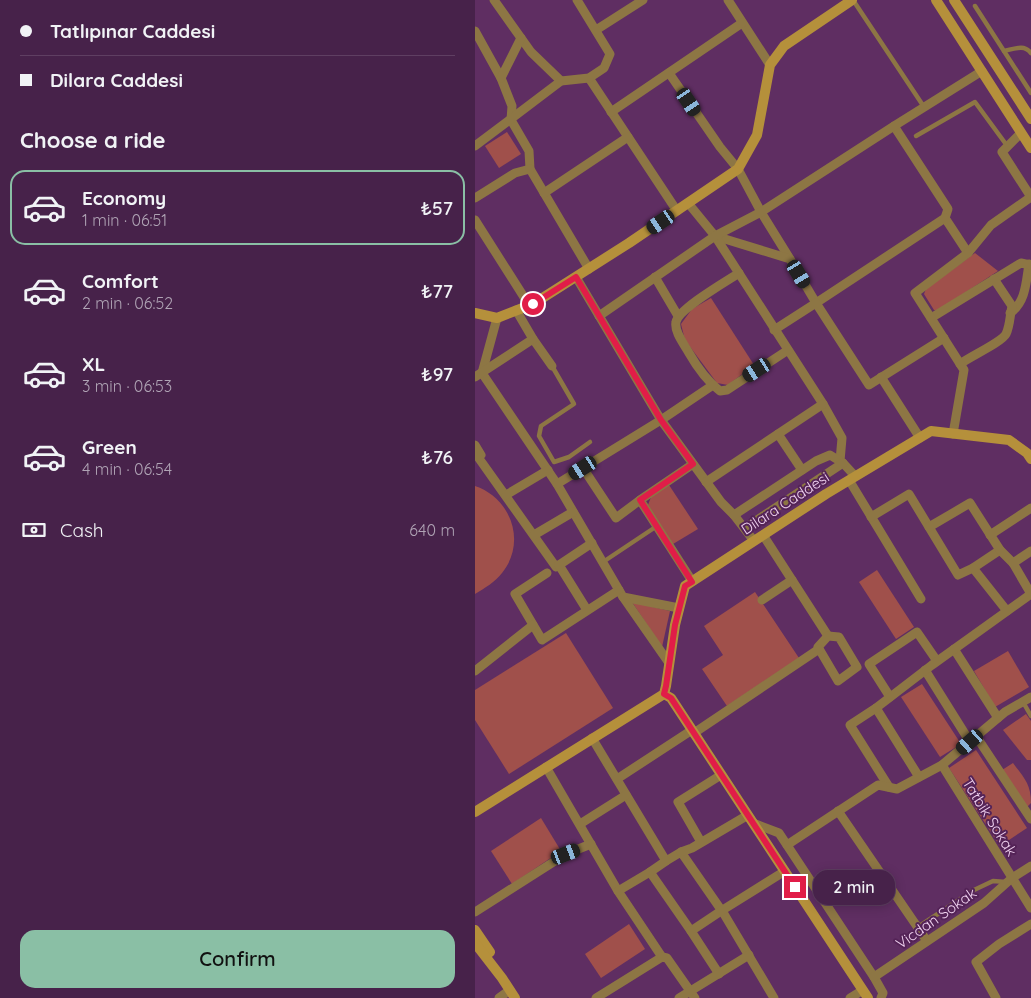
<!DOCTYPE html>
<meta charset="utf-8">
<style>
:root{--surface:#47224a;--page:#512f54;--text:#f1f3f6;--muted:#b0a4b5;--line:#5f3f62;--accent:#8abfa5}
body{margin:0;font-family:Quicksand,sans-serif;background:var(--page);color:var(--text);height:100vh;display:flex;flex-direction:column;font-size:19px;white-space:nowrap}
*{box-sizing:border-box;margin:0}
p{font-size:16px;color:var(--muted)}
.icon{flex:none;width:28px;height:28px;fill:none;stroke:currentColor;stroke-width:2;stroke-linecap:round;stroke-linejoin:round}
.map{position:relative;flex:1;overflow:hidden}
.details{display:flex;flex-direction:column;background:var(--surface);width:475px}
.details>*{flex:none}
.hud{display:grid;align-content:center;height:110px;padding:0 20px;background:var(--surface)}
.end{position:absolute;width:22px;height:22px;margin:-11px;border:6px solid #e11d48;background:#fff;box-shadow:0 0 0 2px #fff}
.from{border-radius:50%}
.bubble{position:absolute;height:35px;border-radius:15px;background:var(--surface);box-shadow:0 2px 12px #0003,0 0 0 1px var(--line);font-size:16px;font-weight:600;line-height:35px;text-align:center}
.car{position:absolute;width:15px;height:30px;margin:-15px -8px;border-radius:6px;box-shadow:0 0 4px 1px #0007;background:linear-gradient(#222 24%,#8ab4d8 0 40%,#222 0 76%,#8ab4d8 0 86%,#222 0)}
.hud b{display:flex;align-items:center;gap:18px;height:48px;font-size:19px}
.hud b+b{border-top:1px solid var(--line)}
.hud i{width:12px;height:12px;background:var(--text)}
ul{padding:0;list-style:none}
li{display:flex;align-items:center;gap:15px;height:75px;margin:0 10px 8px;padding:0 10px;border:2px solid transparent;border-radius:15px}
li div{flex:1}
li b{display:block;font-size:19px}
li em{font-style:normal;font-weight:600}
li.selected{border-color:var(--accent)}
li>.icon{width:45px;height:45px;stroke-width:1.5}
h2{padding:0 20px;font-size:22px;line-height:60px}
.pay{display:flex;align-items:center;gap:12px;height:55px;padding:0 20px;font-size:19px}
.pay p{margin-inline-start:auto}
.button{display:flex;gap:10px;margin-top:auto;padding:10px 20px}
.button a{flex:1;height:58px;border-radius:15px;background:var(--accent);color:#111;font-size:20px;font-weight:600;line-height:58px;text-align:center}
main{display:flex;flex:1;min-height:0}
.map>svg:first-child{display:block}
.green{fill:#a0504b}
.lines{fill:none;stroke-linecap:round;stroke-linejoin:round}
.lane{stroke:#8d7644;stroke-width:4.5}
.street{stroke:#8d7644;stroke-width:9}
.secondary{stroke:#b5903b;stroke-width:10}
.route{stroke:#e11d48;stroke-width:6}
.labels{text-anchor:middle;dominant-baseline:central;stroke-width:4;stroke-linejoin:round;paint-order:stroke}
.street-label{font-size:15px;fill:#f0d2f0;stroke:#542357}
</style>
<main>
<section class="details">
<div class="hud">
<b><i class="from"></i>Tatlıpınar Caddesi</b>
<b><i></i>Dilara Caddesi</b>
</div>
<h2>Choose a ride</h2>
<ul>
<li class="selected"><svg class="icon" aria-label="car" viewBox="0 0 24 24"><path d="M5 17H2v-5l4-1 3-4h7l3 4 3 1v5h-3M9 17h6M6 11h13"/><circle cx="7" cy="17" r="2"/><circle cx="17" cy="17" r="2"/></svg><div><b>Economy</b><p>1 min · 06:51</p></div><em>₺57</em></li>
<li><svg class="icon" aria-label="car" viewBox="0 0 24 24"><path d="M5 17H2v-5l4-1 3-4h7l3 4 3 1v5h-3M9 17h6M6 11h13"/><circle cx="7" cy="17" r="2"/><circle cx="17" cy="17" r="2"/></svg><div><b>Comfort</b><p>2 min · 06:52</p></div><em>₺77</em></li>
<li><svg class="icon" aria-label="car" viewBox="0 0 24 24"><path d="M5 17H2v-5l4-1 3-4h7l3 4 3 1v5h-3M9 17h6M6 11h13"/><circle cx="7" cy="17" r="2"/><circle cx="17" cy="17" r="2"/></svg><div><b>XL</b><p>3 min · 06:53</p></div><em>₺97</em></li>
<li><svg class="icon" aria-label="car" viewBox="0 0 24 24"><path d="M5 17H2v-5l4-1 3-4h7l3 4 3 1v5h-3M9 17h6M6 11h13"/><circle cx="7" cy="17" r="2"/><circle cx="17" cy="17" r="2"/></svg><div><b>Green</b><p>4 min · 06:54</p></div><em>₺76</em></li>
</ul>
<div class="pay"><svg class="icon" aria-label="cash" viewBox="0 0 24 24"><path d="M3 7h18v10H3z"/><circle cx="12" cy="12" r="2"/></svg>Cash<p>640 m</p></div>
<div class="button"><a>Confirm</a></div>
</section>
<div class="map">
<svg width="556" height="998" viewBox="0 0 556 998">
<rect width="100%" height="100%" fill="#5f2e62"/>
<!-- green -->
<g class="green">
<polygon points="32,132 46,154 24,168 10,146"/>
<polygon points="500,253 523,271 462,311 459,310 449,294 451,289"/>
<polygon points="236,298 279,365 253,385 242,383 210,340 206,324 217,309"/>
<polygon points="194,485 223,529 198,544 173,505 176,497"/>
<path d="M0,486C36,498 52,542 27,573C20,582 10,588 0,594Z"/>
<polygon points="402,570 439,627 421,639 384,582"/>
<polygon points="280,592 324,658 252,706 227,669 248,655 229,626"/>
<polygon points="157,602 195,611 187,647"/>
<polygon points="91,633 138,708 34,774 0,720 0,690"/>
<polygon points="533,651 554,687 520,707 499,671"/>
<polygon points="447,684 486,744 465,757 426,697"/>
<polygon points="551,714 556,721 556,760 552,760 528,730"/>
<polygon points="501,750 552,828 525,846 474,768"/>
<path d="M538,763C549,778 556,784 556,803L552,807L527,770Z"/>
<polygon points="66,818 86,851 37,884 16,851"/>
<polygon points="154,924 170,949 126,978 110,954"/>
</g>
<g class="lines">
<!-- lane -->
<g class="lane">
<polyline points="378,0 449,107"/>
<polyline points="500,6 556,93"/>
<path d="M529,51C539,49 549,44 556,53"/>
<polyline points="441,136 500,102 533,147"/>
<polyline points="77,366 99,404 66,426 64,436 79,462 94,457 115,442"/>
<polyline points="128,562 182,526"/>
<polyline points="548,702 556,716"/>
<polyline points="443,927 499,890 518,881 531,882"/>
</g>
<!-- street -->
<g class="street">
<polyline points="19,0 56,52 86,81"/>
<polyline points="253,0 295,65"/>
<polyline points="121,30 168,0"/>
<polyline points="0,31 26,78 37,106 36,120 54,151 55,169 114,269"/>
<polyline points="194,73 245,147 263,169 286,212 315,259"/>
<polyline points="26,78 46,38"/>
<polyline points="114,78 202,211"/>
<polyline points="136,112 267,23"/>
<polyline points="419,126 473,209 470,218"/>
<polyline points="546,133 527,152 556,197"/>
<polyline points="0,146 86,81 114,78 129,68 135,54 102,0"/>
<polyline points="69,193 153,137"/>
<polyline points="0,198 40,173 55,169"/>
<polyline points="213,203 240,236 315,259 341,303 470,218 493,253"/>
<polyline points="0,220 54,305"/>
<polyline points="240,236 348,404 367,438 365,461"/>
<path d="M264,273C252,281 203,309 201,322C199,332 209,344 214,353C222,367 232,381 245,391L252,390L313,350"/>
<polyline points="101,277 186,420 246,502 259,515 279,541"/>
<polyline points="180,277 203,316"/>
<polyline points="41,310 58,339 77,366"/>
<path d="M535,313C551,302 551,282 554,264"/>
<polyline points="124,316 240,236 286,212 419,126 507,71"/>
<polyline points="22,318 7,373 82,484 148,597 204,608"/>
<polyline points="456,318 546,263 556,265"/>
<polyline points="299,330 341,303 394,385 469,338"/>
<path d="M485,364C494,357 527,342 531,334C535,326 535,315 537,306L519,279"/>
<polyline points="0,377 58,339"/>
<polyline points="406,377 445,438"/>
<polyline points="303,434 327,470"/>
<polyline points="478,434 489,370 440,293 493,253 516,225 556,197"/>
<polyline points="0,445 6,455 3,457 81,567 84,565"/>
<polyline points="108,468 141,518 165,500"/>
<polyline points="374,480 446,599"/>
<polyline points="231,482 348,404"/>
<polyline points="82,484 186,420 238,385"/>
<polyline points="31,495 73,470"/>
<polyline points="259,515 341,461 355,455 368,463 380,476"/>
<polyline points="396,517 434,494 483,575 498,568 525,550"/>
<polyline points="454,527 495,503 525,550 538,563"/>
<polyline points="270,528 368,463"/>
<polyline points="59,535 98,512"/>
<polyline points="288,535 353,636"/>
<polyline points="515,535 556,508"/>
<polyline points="498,568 532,611"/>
<polyline points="72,573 40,594 67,640 144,590"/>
<polyline points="217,581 165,500 218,464"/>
<polyline points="148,597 194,663"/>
<polyline points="287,600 317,580"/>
<polyline points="112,610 84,565 117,543"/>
<polygon points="353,636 364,637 382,667 363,681 343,647"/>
<polyline points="479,649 523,718"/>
<polyline points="450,670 495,742"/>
<polyline points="0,671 58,625"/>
<polyline points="415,697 394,664 442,632 462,661"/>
<polyline points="401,708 444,777"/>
<polyline points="219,733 344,649"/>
<polyline points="501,736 556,819"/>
<polyline points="117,738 191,861 206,852 249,914 299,998"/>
<polyline points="467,765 556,908"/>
<polyline points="71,767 143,891 187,957 121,998"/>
<polyline points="142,779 217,730"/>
<polyline points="414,787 375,725 401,708 457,665 556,594 538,563 556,551"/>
<polyline points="363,811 452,941"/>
<polyline points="278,823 304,833 399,977 408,993 406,998"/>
<polyline points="105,824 151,795"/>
<polyline points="226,842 203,802 246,775"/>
<polyline points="312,845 403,785 422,789 467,765 530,712 556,697"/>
<polyline points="206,852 217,848 273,815"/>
<polyline points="175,872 216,931"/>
<polyline points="143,891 175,872 191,861"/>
<polyline points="0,912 91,854 116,844"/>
<polyline points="187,957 192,958 220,998"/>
<polyline points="244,974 216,931 246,911 310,871"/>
<polyline points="399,977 509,903 537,878 556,866"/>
<polyline points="24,998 35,990"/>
<polyline points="204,998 274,955"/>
<polyline points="375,998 388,990"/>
<polyline points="521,998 501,962 524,944 556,924"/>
</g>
<!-- secondary -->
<g class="secondary">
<polyline points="461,0 556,148"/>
<polyline points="479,0 556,119"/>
<polyline points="0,313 22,318 58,304 154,243 263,169 282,135 295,65 309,46 377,0"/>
<polyline points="189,694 196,698 393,998"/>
<polyline points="0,812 189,694 191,686 200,625 210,586 351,494 456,431 534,440 552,453 556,459"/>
<polyline points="0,930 15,952"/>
<polyline points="0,943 27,978 40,998"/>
</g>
</g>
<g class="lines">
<!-- route -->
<polyline class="route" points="58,304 101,277 186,420 218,464 165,500 217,582 210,586 200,625 191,686 189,694 196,698 320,887"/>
</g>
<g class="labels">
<!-- street labels -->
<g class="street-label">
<text transform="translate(310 503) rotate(-33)">Dilara Caddesi</text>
<text transform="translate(515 817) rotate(58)">Tatbik Sokak</text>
<text transform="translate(461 918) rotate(-35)">Vicdan Sokak</text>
</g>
</g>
</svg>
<i class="end from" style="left:58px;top:304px"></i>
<i class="end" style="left:320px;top:887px"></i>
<div class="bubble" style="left:338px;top:870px;width:82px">2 min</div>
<i class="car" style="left:214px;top:102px;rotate:146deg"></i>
<i class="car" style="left:186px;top:222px;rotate:236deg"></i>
<i class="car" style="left:324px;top:274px;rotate:149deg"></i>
<i class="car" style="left:282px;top:370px;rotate:237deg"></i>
<i class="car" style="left:108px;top:468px;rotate:238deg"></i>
<i class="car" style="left:495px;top:742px;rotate:229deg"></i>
<i class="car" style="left:91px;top:854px;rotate:69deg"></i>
</div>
</main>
